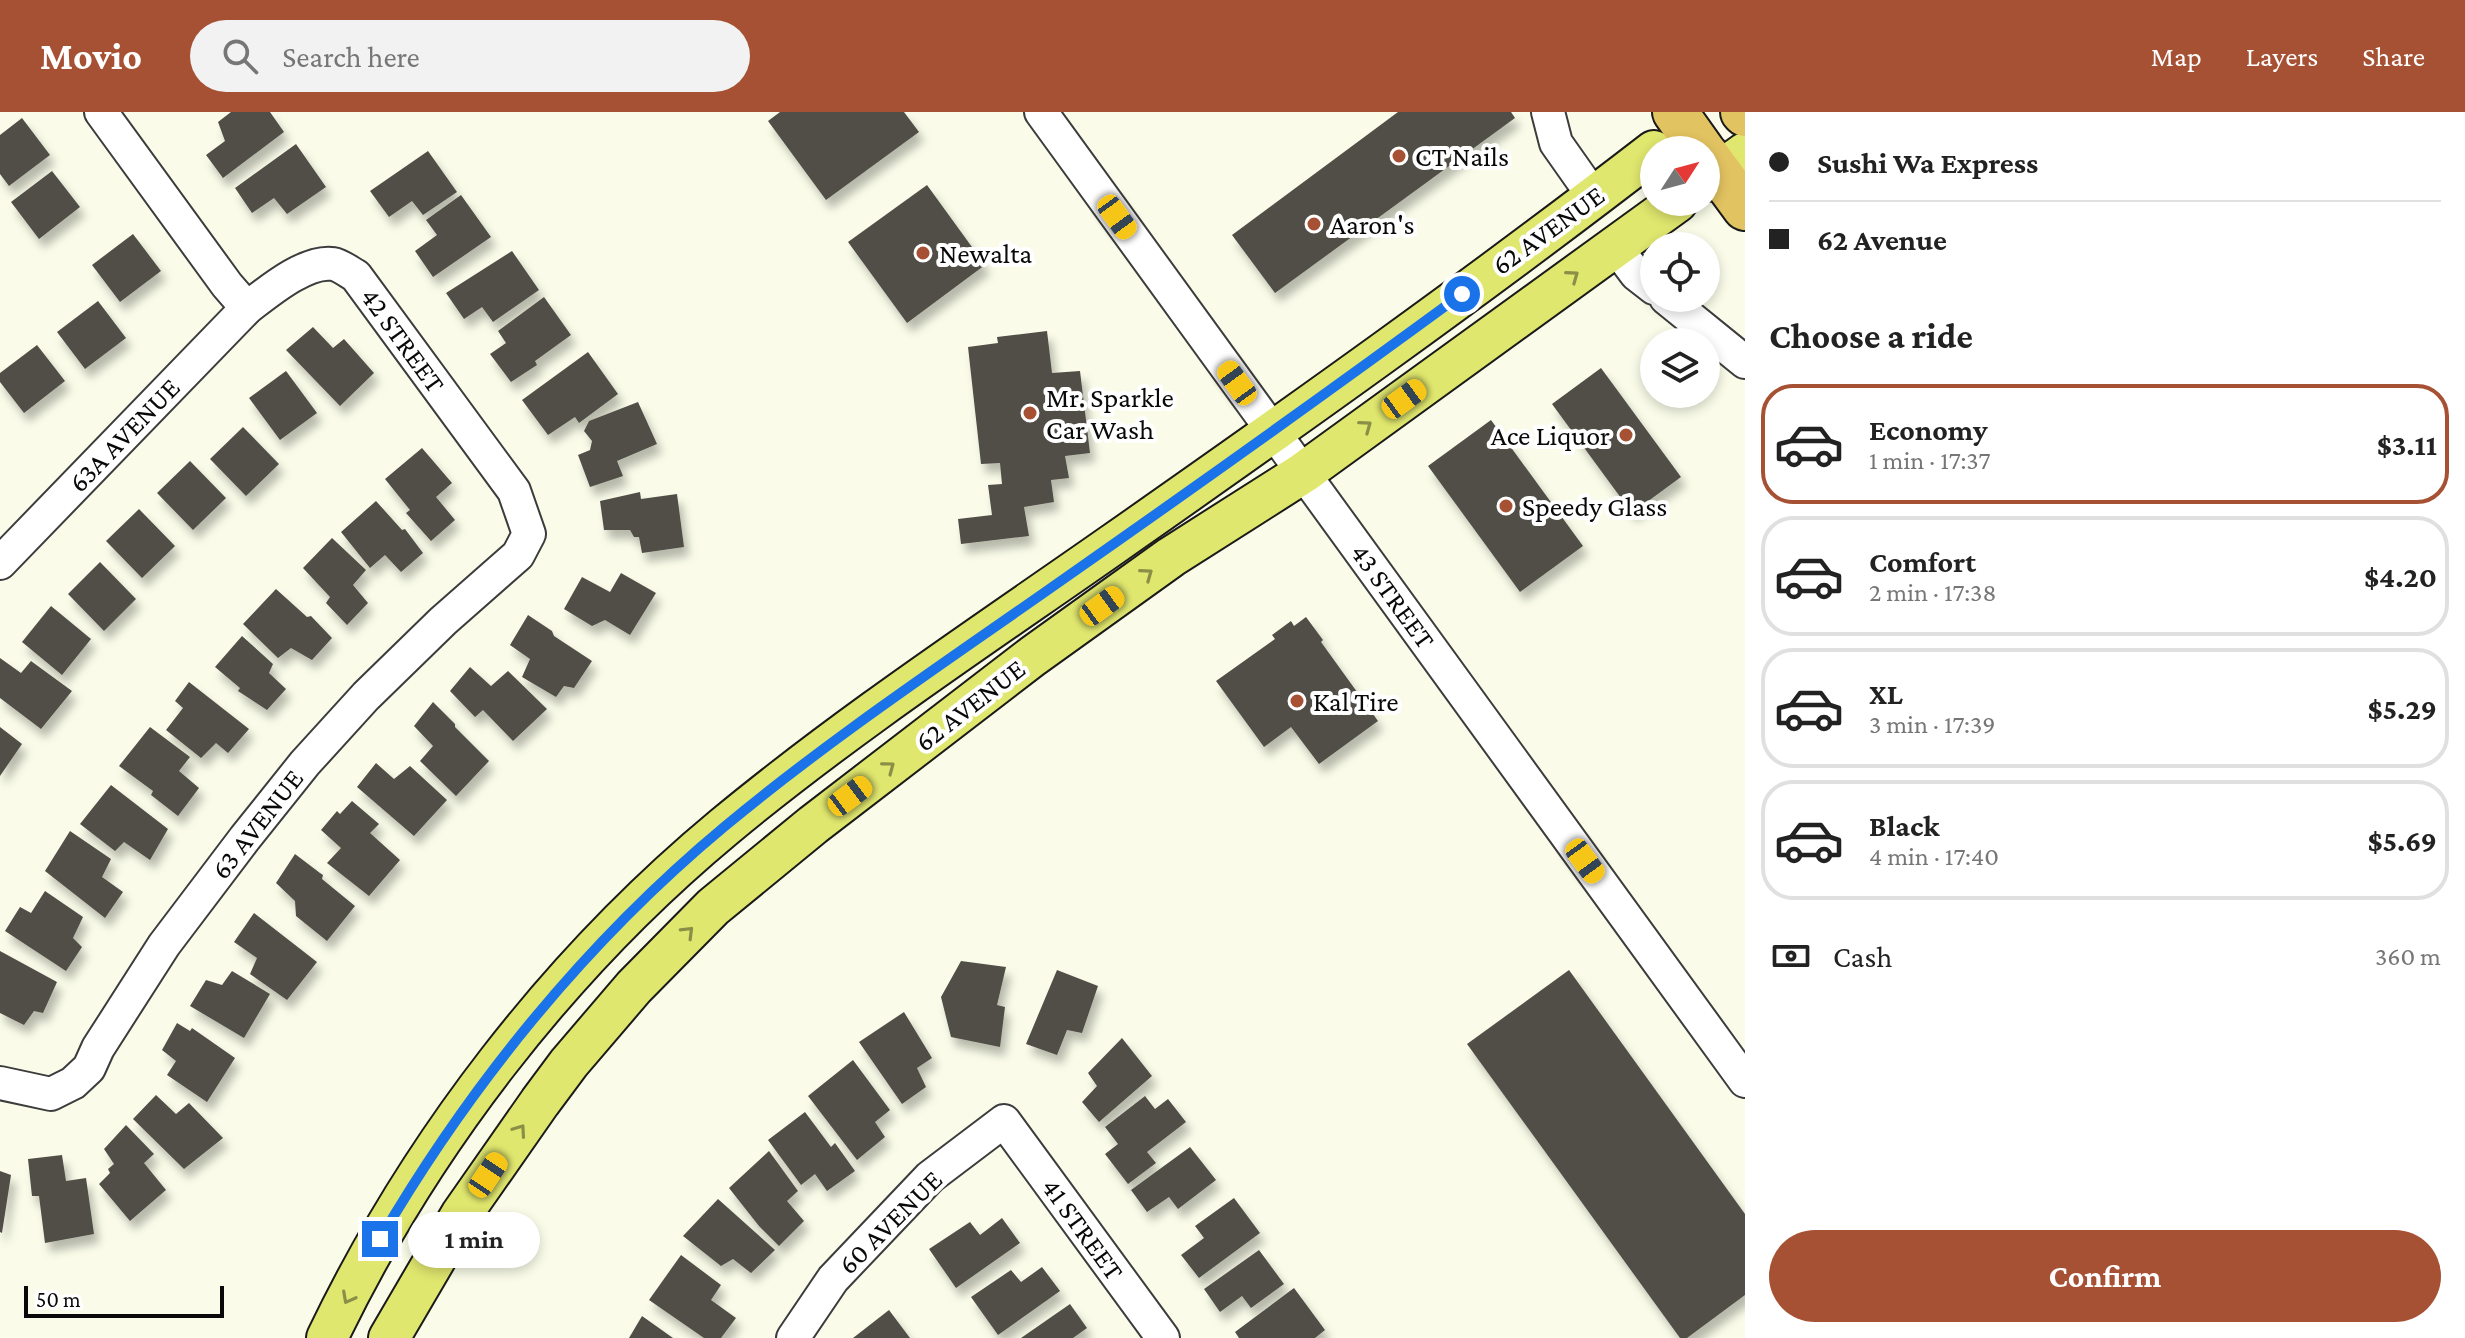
<!DOCTYPE html>
<meta charset="utf-8">
<style>
:root{--surface:#fff;--page:#f2f2f2;--text:#222;--muted:#767676;--line:#e0e0e0;--accent:#a75134}
body{margin:0;font-family:"Crimson Pro",serif;background:var(--page);color:var(--text);height:100vh;display:flex;flex-direction:column;font-size:30px;white-space:nowrap}
*{box-sizing:border-box;margin:0}
p{font-size:26px;color:var(--muted)}
.icon{flex:none;width:44px;height:44px;fill:none;stroke:currentColor;stroke-width:2;stroke-linecap:round;stroke-linejoin:round}
.map{position:relative;flex:1;overflow:hidden}
.side{display:flex;flex-direction:column;background:var(--surface);width:720px}
.side>*{flex:none}
.guide{display:grid;align-content:center;height:176px;padding:0 24px;background:var(--surface)}
.needle{width:52px;rotate:54deg}
.controls{position:absolute;left:1640px;top:24px;display:grid;gap:16px}
.controls a{display:grid;place-items:center;width:80px;height:80px;border-radius:50%;background:var(--surface);box-shadow:0 4px 12px #0003;font-size:40px}
.scale{position:absolute;left:24px;bottom:20px;width:200px;box-sizing:border-box;padding-left:8px;border:4px solid #090909;border-top:0;font-size:22px;line-height:28px;white-space:nowrap;color:#090909;-webkit-text-stroke:6px #fff;paint-order:stroke}
.end{position:absolute;width:36px;height:36px;margin:-18px;border:10px solid #1a73e8;background:#fff;box-shadow:0 0 0 4px #fff}
.from{border-radius:50%}
.bubble{position:absolute;height:56px;border-radius:28px;background:var(--surface);box-shadow:0 4px 12px #0003;font-size:26px;font-weight:700;line-height:56px;text-align:center}
.car{position:absolute;width:24px;height:48px;margin:-24px -12px;border-radius:10px;box-shadow:0 0 6px 2px #0007;background:linear-gradient(#f5c518 24%,#345 0 40%,#f5c518 0 76%,#345 0 86%,#f5c518 0)}
.guide b{display:flex;align-items:center;gap:28px;height:76px;font-size:30px}
.guide b+b{border-top:2px solid var(--line)}
.guide i{width:20px;height:20px;background:var(--text)}
ul{padding:0;list-style:none}
li{display:flex;align-items:center;gap:24px;height:120px;margin:0 16px 12px;padding:0 8px;border:4px solid var(--line);border-radius:32px}
li div{flex:1}
li b{display:block;font-size:30px}
li em{font-style:normal;font-weight:700}
li.on{border-color:var(--accent)}
li>.icon{width:72px;height:72px;stroke-width:1.5}
h2{padding:0 24px;font-size:36px;line-height:96px}
.pay{display:flex;align-items:center;gap:20px;height:88px;padding:0 24px;font-size:30px}
.pay p{margin-inline-start:auto}
.primary-button{display:flex;gap:16px;margin-top:auto;padding:16px 24px}
.primary-button a{flex:1;height:92px;border-radius:48px;background:var(--accent);color:#fff;font-size:32px;font-weight:700;line-height:92px;text-align:center}
header{display:flex;align-items:center;gap:48px;box-sizing:border-box;height:112px;padding:0 40px;background:var(--accent);color:#fff}
header strong{font-size:38px}
nav{display:flex;gap:44px;margin-inline-start:auto;font-size:28px}
.search{width:560px;height:72px;background:var(--page);display:flex;align-items:center;gap:20px;box-sizing:border-box;padding:0 28px;border-radius:44px;color:var(--muted);font-size:30px}
main{display:flex;flex:1;min-height:0}
.map>svg:first-child{display:block}
.building{fill:#514e47;filter:url(#shadow)}
.lines{fill:none;stroke-linecap:round;stroke-linejoin:round}
.minor-casing{stroke:#3c3c3c;stroke-width:36}
.major-casing{stroke:#1a1a1a;stroke-width:44}
.highway-casing{stroke:#1a1a1a;stroke-width:48}
.minor{stroke:#fff;stroke-width:32}
.major{stroke:#e0e76e;stroke-width:40}
.highway{stroke:#e2c361;stroke-width:44}
.oneway{stroke:#8a8e46}
.route{stroke:#1a73e8;stroke-width:10}
.poi-dot{fill:#a75134;stroke:#fff;stroke-width:3}
.labels{text-anchor:middle;dominant-baseline:central;stroke-width:8;stroke-linejoin:round;paint-order:stroke}
.poi-label{font-size:28px;fill:#090909;stroke:#fff;text-anchor:start}
.street-label{font-size:28px;fill:#090909;stroke:#fff}
</style>
<header>
<strong>Movio</strong>
<div class="search"><svg class="icon" aria-label="search" viewBox="0 0 24 24"><circle cx="10" cy="10" r="6"/><path d="M15 15l6 6"/></svg>Search here</div>
<nav><a>Map</a><a>Layers</a><a>Share</a></nav>
</header>
<main>
<div class="map">
<svg width="1745" height="1226" viewBox="0 0 1745 1226">
<defs>
<filter id="shadow"><feDropShadow dx="5" dy="9" stdDeviation="4" flood-color="#0004"/></filter>
</defs>
<rect width="100%" height="100%" fill="#fafce9"/>
<!-- building -->
<g class="building">
<polygon points="231,0 270,0 284,20 223,66 206,43 225,29 218,10"/>
<polygon points="780,0 904,0 919,20 826,88 768,9"/>
<polygon points="1398,0 1511,0 1515,6 1275,181 1232,123"/>
<polygon points="22,6 50,43 9,74 0,62 0,23"/>
<polygon points="296,32 326,75 287,102 274,86 252,101 235,76"/>
<polygon points="428,39 457,80 423,103 412,89 389,105 370,79"/>
<polygon points="52,59 80,95 39,127 11,90"/>
<polygon points="927,73 985,153 907,211 848,130"/>
<polygon points="461,83 491,125 433,165 415,139 437,123 426,108"/>
<polygon points="133,122 161,159 120,190 92,153"/>
<polygon points="512,139 539,178 493,210 482,195 464,207 446,181"/>
<polygon points="544,185 571,223 535,249 537,253 511,270 490,242 506,231 498,219"/>
<polygon points="98,189 126,226 85,257 57,220"/>
<polygon points="313,215 333,236 344,227 374,261 340,294 286,238"/>
<polygon points="1047,219 1052,261 1080,259 1090,341 1065,344 1069,366 1051,368 1054,390 1024,395 1029,424 961,432 958,407 992,403 988,373 1002,372 1000,351 981,352 968,235 998,231 997,225"/>
<polygon points="37,233 65,269 24,301 0,270 0,261"/>
<polygon points="588,240 618,282 579,311 575,305 548,323 522,288"/>
<polygon points="1601,256 1681,365 1632,401 1552,292"/>
<polygon points="286,259 317,301 280,328 249,286"/>
<polygon points="638,290 657,332 617,349 623,364 590,375 578,343 590,338 592,329 584,319 589,309"/>
<polygon points="1491,308 1583,434 1520,480 1428,354"/>
<polygon points="243,315 279,352 246,384 210,347"/>
<polygon points="422,336 452,371 436,385 455,408 431,429 406,401 410,398 385,367"/>
<polygon points="190,349 226,386 193,418 157,381"/>
<polygon points="640,380 641,387 677,382 684,435 642,441 639,425 634,425 630,418 604,418 600,389"/>
<polygon points="376,389 402,418 405,417 423,441 401,460 385,443 370,456 341,420"/>
<polygon points="139,397 175,434 142,466 106,429"/>
<polygon points="332,426 366,458 353,473 368,491 347,513 326,491 330,485 303,456"/>
<polygon points="100,450 136,487 104,519 68,482"/>
<polygon points="621,461 656,481 630,523 605,508 592,514 564,497 582,465 610,480"/>
<polygon points="276,477 307,505 311,504 332,526 312,548 291,536 278,546 243,512"/>
<polygon points="51,494 91,527 62,563 22,530"/>
<polygon points="528,503 552,519 554,524 592,549 574,576 564,574 556,585 522,565 530,547 510,533"/>
<polygon points="1306,505 1323,528 1321,530 1378,609 1319,652 1291,615 1264,635 1216,569 1275,527 1272,523 1291,509 1294,514"/>
<polygon points="242,524 273,552 269,561 286,577 267,598 238,579 240,576 215,555"/>
<polygon points="0,546 21,561 31,549 72,579 41,617 0,586"/>
<polygon points="470,555 491,574 508,559 547,597 513,629 483,598 475,605 450,579"/>
<polygon points="189,570 249,617 228,641 216,631 201,646 166,618 183,596 175,589"/>
<polygon points="433,590 455,612 455,615 489,649 456,684 420,649 433,634 414,614"/>
<polygon points="0,615 22,632 0,664"/>
<polygon points="150,615 190,645 179,659 199,676 178,704 151,683 153,679 119,654"/>
<polygon points="376,651 394,667 410,654 447,688 414,724 357,675"/>
<polygon points="111,673 168,717 150,748 124,730 115,739 80,712"/>
<polygon points="352,689 379,712 370,721 400,748 369,784 327,751 341,736 321,718 337,699 340,702"/>
<polygon points="70,719 111,747 102,765 123,780 105,806 45,759"/>
<polygon points="295,742 320,761 323,763 322,767 355,794 327,829 296,804 295,789 276,771"/>
<polygon points="45,779 83,805 73,826 82,835 66,859 5,819 20,795 31,801"/>
<polygon points="254,801 317,850 287,888 250,862 257,846 234,830"/>
<polygon points="0,839 57,870 43,901 34,899 24,913 0,901"/>
<polygon points="961,849 1006,855 997,893 1005,895 1000,935 951,925 941,885"/>
<polygon points="1057,858 1098,874 1082,921 1067,918 1057,943 1026,932"/>
<polygon points="1569,858 1745,1102 1745,1183 1687,1226 1680,1226 1467,932"/>
<polygon points="232,859 270,882 244,926 190,894 206,868 222,873"/>
<polygon points="904,900 932,946 917,956 926,975 902,992 859,930"/>
<polygon points="177,911 190,919 192,916 235,946 207,990 167,963 176,949 162,938"/>
<polygon points="1122,926 1152,964 1099,1010 1082,990 1097,974 1088,961"/>
<polygon points="853,948 890,998 875,1010 885,1025 857,1048 808,984"/>
<polygon points="156,983 176,1002 189,991 223,1026 184,1057 133,1007"/>
<polygon points="1145,984 1155,997 1168,987 1186,1010 1147,1040 1156,1051 1128,1072 1105,1042 1118,1032 1105,1015"/>
<polygon points="805,1000 831,1035 835,1031 855,1059 827,1079 815,1062 801,1073 768,1028"/>
<polygon points="126,1013 154,1042 144,1051 166,1078 130,1109 99,1072 110,1061 108,1057 114,1052 104,1037"/>
<polygon points="1190,1035 1216,1068 1178,1097 1169,1085 1147,1100 1131,1078"/>
<polygon points="769,1039 798,1079 787,1089 804,1109 779,1134 759,1114 729,1076"/>
<polygon points="62,1043 66,1069 86,1066 94,1122 45,1131 39,1084 32,1084 28,1047"/>
<polygon points="0,1059 11,1063 2,1121 0,1120"/>
<polygon points="1234,1086 1260,1121 1199,1166 1181,1143 1204,1126 1195,1114"/>
<polygon points="718,1087 775,1138 751,1161 733,1147 721,1154 683,1124"/>
<polygon points="1002,1106 1020,1131 956,1176 929,1137 970,1110 980,1123"/>
<polygon points="1259,1138 1284,1172 1251,1196 1242,1184 1220,1200 1204,1177"/>
<polygon points="681,1143 721,1173 711,1188 736,1206 721,1226 704,1226 649,1188"/>
<polygon points="1042,1155 1060,1179 998,1223 971,1185 1011,1158 1021,1170"/>
<polygon points="1294,1176 1325,1218 1315,1226 1239,1226 1235,1220"/>
<polygon points="1070,1192 1087,1216 1073,1226 1021,1226"/>
<polygon points="889,1198 910,1226 853,1226"/>
<polygon points="642,1204 673,1226 629,1226"/>
</g>
<g class="lines">
<!-- minor casing -->
<g class="minor-casing">
<g id="minor">
<polyline points="101,0 227,173 247,196"/>
<polyline points="1041,0 1745,969"/>
<polyline points="1548,0 1556,31 1594,85"/>
<polyline points="1615,134 1636,162 1654,176"/>
<polyline points="1666,186 1745,250"/>
<path d="M0,451L247,196C268,180 306,148 333,152C340,153 349,160 356,164L514,379L529,422L518,443L443,509L366,584L305,651L245,726L164,833L98,936L89,956L73,971L51,982L0,971"/>
<polyline points="793,1226 833,1167 930,1065 1004,1009 1163,1226"/>
</g>
</g>
<!-- major casing -->
<g class="major-casing">
<g id="major">
<polyline points="1706,69 1745,41"/>
<path d="M327,1226C420,1032 559,852 724,715C847,613 982,524 1112,433C1295,305 1478,175 1654,39"/>
<polyline points="389,1226 461,1103 540,990 569,951 634,875 713,795 813,713 1033,544 1171,445 1303,361 1677,90"/>
</g>
</g>
<!-- highway casing -->
<g class="highway-casing">
<g id="highway">
<polyline points="1675,0 1702,38"/>
<polyline points="1743,0 1745,2"/>
<polyline points="1706,43 1745,96"/>
</g>
</g>
<!-- minor -->
<use href="#minor" class="minor"/>
<!-- major -->
<use href="#major" class="major"/>
<!-- highway -->
<use href="#highway" class="highway"/>
</g>
<!-- one-way arrows -->
<defs><path id="oneway-chevron" d="M-2-3.5L2.5 0L-2 3.5" fill="none" stroke-width="1.6" stroke-linecap="round" stroke-linejoin="round" transform="scale(2)"/></defs>
<g class="oneway">
<use href="#oneway-chevron" transform="translate(1573 164) rotate(-36)"/>
<use href="#oneway-chevron" transform="translate(1366 314) rotate(-36)"/>
<use href="#oneway-chevron" transform="translate(1147 462) rotate(-36)"/>
<use href="#oneway-chevron" transform="translate(889 655) rotate(-37)"/>
<use href="#oneway-chevron" transform="translate(688 820) rotate(-45)"/>
<use href="#oneway-chevron" transform="translate(520 1018) rotate(-55)"/>
<use href="#oneway-chevron" transform="translate(348 1186) rotate(118)"/>
</g>
<g class="lines">
<!-- route -->
<path class="route" d="M380,1127C470,973 586,830 724,715C832,625 950,547 1065,466C1198,373 1331,278 1462,182"/>
</g>
<!-- markers -->
<g class="poi-dot">
<circle cx="1399" cy="44" r="8"/>
<circle cx="1314" cy="112" r="8"/>
<circle cx="923" cy="141" r="8"/>
<circle cx="1030" cy="301" r="8"/>
<circle cx="1626" cy="323" r="8"/>
<circle cx="1506" cy="394" r="8"/>
<circle cx="1297" cy="589" r="8"/>
</g>
<g class="labels">
<!-- poi labels -->
<g class="poi-label">
<text x="1415" y="44">CT Nails</text>
<text x="1330" y="112">Aaron's</text>
<text x="939" y="141">Newalta</text>
<text x="1046" y="285">Mr. Sparkle<tspan x="1046" dy="32">Car Wash</tspan></text>
<text x="1610" y="323" text-anchor="end">Ace Liquor</text>
<text x="1522" y="394">Speedy Glass</text>
<text x="1313" y="589">Kal Tire</text>
</g>
<!-- street labels -->
<g class="street-label">
<text transform="translate(1548 118) rotate(-36)">62 AVENUE</text>
<text transform="translate(403 228) rotate(54)">42 STREET</text>
<text transform="translate(124 323) rotate(-46)">63A AVENUE</text>
<text transform="translate(1393 484) rotate(54)">43 STREET</text>
<text transform="translate(970 593) rotate(-38)">62 AVENUE</text>
<text transform="translate(257 712) rotate(-52)">63 AVENUE</text>
<text transform="translate(890 1110) rotate(-45)">60 AVENUE</text>
<text transform="translate(1083 1117) rotate(54)">41 STREET</text>
</g>
</g>
</svg>
<div class="controls">
<a><svg class="needle" viewBox="-14 -14 28 28"><path d="M0-13l5 13h-10z" fill="#e53935"/><path d="M0 13l5-13h-10z" fill="#767676"/></svg></a>
<a><svg class="icon" aria-label="locate" viewBox="0 0 24 24"><circle cx="12" cy="12" r="6"/><path d="M12 2v4M12 18v4M2 12h4M18 12h4"/></svg></a>
<a><svg class="icon" aria-label="layers" viewBox="0 0 24 24"><path d="M12 4l9 5-9 5-9-5zM3 14l9 5 9-5"/></svg></a>
</div>
<div class="scale">50 m</div>
<i class="end from" style="left:1462px;top:182px"></i>
<i class="end" style="left:380px;top:1127px"></i>
<div class="bubble" style="left:408px;top:1100px;width:132px">1 min</div>
<i class="car" style="left:1117px;top:105px;rotate:144deg"></i>
<i class="car" style="left:1237px;top:271px;rotate:324deg"></i>
<i class="car" style="left:1404px;top:287px;rotate:54deg"></i>
<i class="car" style="left:1102px;top:494px;rotate:54deg"></i>
<i class="car" style="left:850px;top:684px;rotate:53deg"></i>
<i class="car" style="left:1585px;top:749px;rotate:144deg"></i>
<i class="car" style="left:488px;top:1063px;rotate:34deg"></i>
</div>
<section class="side">
<div class="guide">
<b><i class="from"></i>Sushi Wa Express</b>
<b><i></i>62 Avenue</b>
</div>
<h2>Choose a ride</h2>
<ul>
<li class="on"><svg class="icon" aria-label="car" viewBox="0 0 24 24"><path d="M5 17H2v-5l4-1 3-4h7l3 4 3 1v5h-3M9 17h6M6 11h13"/><circle cx="7" cy="17" r="2"/><circle cx="17" cy="17" r="2"/></svg><div><b>Economy</b><p>1 min · 17:37</p></div><em>$3.11</em></li>
<li><svg class="icon" aria-label="car" viewBox="0 0 24 24"><path d="M5 17H2v-5l4-1 3-4h7l3 4 3 1v5h-3M9 17h6M6 11h13"/><circle cx="7" cy="17" r="2"/><circle cx="17" cy="17" r="2"/></svg><div><b>Comfort</b><p>2 min · 17:38</p></div><em>$4.20</em></li>
<li><svg class="icon" aria-label="car" viewBox="0 0 24 24"><path d="M5 17H2v-5l4-1 3-4h7l3 4 3 1v5h-3M9 17h6M6 11h13"/><circle cx="7" cy="17" r="2"/><circle cx="17" cy="17" r="2"/></svg><div><b>XL</b><p>3 min · 17:39</p></div><em>$5.29</em></li>
<li><svg class="icon" aria-label="car" viewBox="0 0 24 24"><path d="M5 17H2v-5l4-1 3-4h7l3 4 3 1v5h-3M9 17h6M6 11h13"/><circle cx="7" cy="17" r="2"/><circle cx="17" cy="17" r="2"/></svg><div><b>Black</b><p>4 min · 17:40</p></div><em>$5.69</em></li>
</ul>
<div class="pay"><svg class="icon" aria-label="cash" viewBox="0 0 24 24"><path d="M3 7h18v10H3z"/><circle cx="12" cy="12" r="2"/></svg>Cash<p>360 m</p></div>
<div class="primary-button"><a>Confirm</a></div>
</section>
</main>
